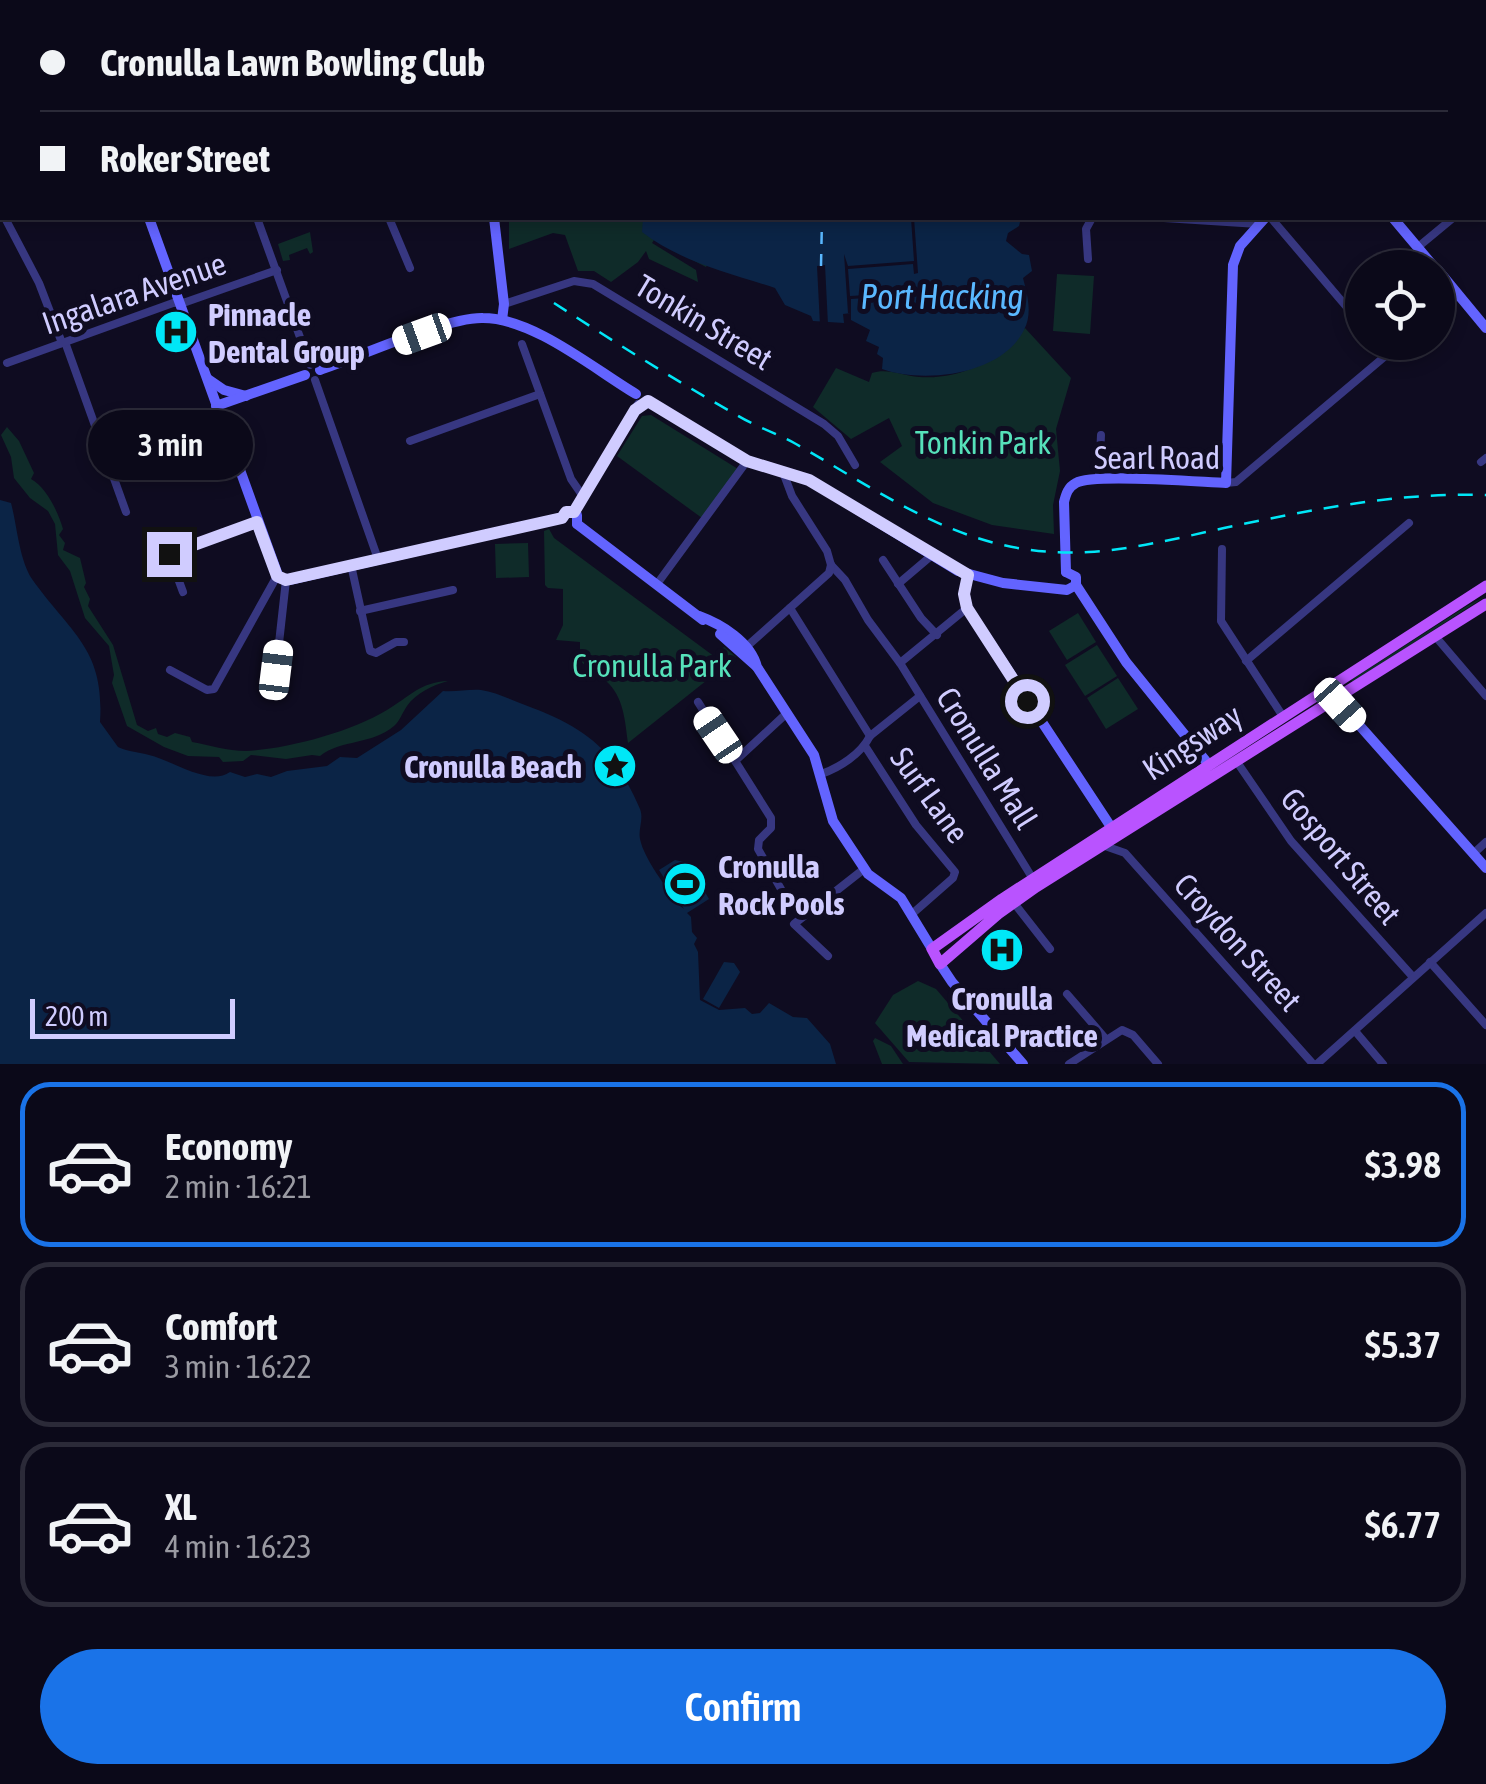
<!DOCTYPE html>
<meta charset="utf-8">
<style>
:root{--surface:#0b0919;--page:#141222;--text:#f1f3f6;--muted:#9a9aa2;--line:#2b2a38;--accent:#1a73e8}
body{margin:0;font-family:"Asap Condensed",sans-serif;background:var(--page);color:var(--text);height:100vh;display:flex;flex-direction:column;font-size:38px;white-space:nowrap}
*{box-sizing:border-box;margin:0}
p{font-size:32px;color:var(--muted)}
.icon{flex:none;width:55px;height:55px;fill:none;stroke:currentColor;stroke-width:2;stroke-linecap:round;stroke-linejoin:round}
.map{position:relative;height:1064px;overflow:hidden}
.details{display:flex;flex-direction:column;background:var(--surface);flex:1}
.details>*{flex:none}
.top-card{position:absolute;left:0px;top:0px;width:1488px;height:220px;box-shadow:0 5px 15px #0003,0 0 0 2px var(--line);display:grid;align-content:center;height:220px;padding:0 40px;background:var(--surface)}
.buttons{position:absolute;left:1345px;top:250px;display:grid;gap:20px}
.buttons a{display:grid;place-items:center;width:110px;height:110px;border-radius:50%;background:var(--surface);box-shadow:0 5px 15px #0003,0 0 0 2px var(--line);font-size:50px}
.scale{position:absolute;left:30px;bottom:25px;width:205px;box-sizing:border-box;padding-left:10px;border:5px solid #d0ccff;border-top:0;font-size:28px;line-height:35px;white-space:nowrap;color:#d0ccff;-webkit-text-stroke:8px #0f0c21;paint-order:stroke}
.end{position:absolute;width:45px;height:45px;margin:-22px;border:12px solid #d0ccff;background:#111;box-shadow:0 0 0 5px #111}
.from{border-radius:50%}
.bubble{position:absolute;height:70px;border-radius:35px;background:var(--surface);box-shadow:0 5px 15px #0003,0 0 0 2px var(--line);font-size:32px;font-weight:600;line-height:70px;text-align:center}
.car{position:absolute;width:30px;height:60px;margin:-30px -15px;border-radius:12px;box-shadow:0 0 8px 2px #0007;background:linear-gradient(#fff 24%,#345 0 40%,#fff 0 76%,#345 0 86%,#fff 0)}
.top-card b{display:flex;align-items:center;gap:35px;height:95px;font-size:38px}
.top-card b+b{border-top:2px solid var(--line)}
.top-card i{width:25px;height:25px;background:var(--text)}
ul{padding:18px 0 0;list-style:none}
li{display:flex;align-items:center;gap:30px;height:165px;margin:0 20px 15px;padding:0 20px;border:5px solid var(--line);border-radius:30px}
li div{flex:1}
li b{display:block;font-size:38px}
li em{font-style:normal;font-weight:600}
li.on{border-color:var(--accent)}
li>.icon{width:90px;height:90px;stroke-width:1.5}
.primary-button{display:flex;gap:20px;margin-top:auto;padding:20px 40px}
.primary-button a{flex:1;height:115px;border-radius:60px;background:var(--accent);color:#fff;font-size:40px;font-weight:600;line-height:115px;text-align:center}
.map>svg:first-child{display:block}
.green{fill:#0f2b29}
.water{fill:#0b2446}
.pier{fill:#0f0c21}
.lines{fill:none;stroke-linecap:round;stroke-linejoin:round}
.ferry{stroke:#5ab8ff;stroke-width:2.5;stroke-dasharray:12 10;stroke-linecap:butt}
.street{stroke:#373781;stroke-width:8}
.secondary{stroke:#6364ff;stroke-width:10}
.primary{stroke:#b953ff;stroke-width:11}
.rail{stroke:#00e7f7;stroke-width:2.5;stroke-dasharray:15 12;stroke-linecap:butt}
.route{stroke:#d0ccff;stroke-width:12}
.labels{text-anchor:middle;dominant-baseline:central;stroke-width:10;stroke-linejoin:round;paint-order:stroke}
.street-label{font-size:32px;fill:#d0ccff;stroke:#0f0c21}
.poi-label{font-size:32px;font-weight:bold;fill:#d0ccff;stroke:#0f0c21;text-anchor:start}
.park-label{font-size:32px;fill:#56e1ba;stroke:#0f0c21}
.water-label{font-size:35px;font-style:italic;fill:#5ab8ff;stroke:#0f0c21}
</style>
<div class="map">
<svg width="1486" height="1064" viewBox="0 0 1486 1064">
<rect width="100%" height="100%" fill="#0f0c21"/>
<!-- green -->
<g class="green">
<polygon points="484,0 637,0 638,2 484,2"/>
<polygon points="509,218 734,218 706,267 654,240 652,243 696,270 698,282 649,259 646,251 638,262 611,282 594,271 578,271 565,235 553,233 509,249"/>
<polygon points="310,232 313,252 310,254 307,248 289,255 290,260 283,261 278,244"/>
<polygon points="1057,274 1094,276 1090,334 1053,331"/>
<path d="M1025,328L1071,378L1056,429L1060,471L1053,505L1054,534L992,525L933,503L880,462L902,446L889,418L851,439L813,407L836,368L869,382L872,373C888,368 903,376 919,377C960,380 1001,360 1025,328Z"/>
<polygon points="651,415 738,469 702,518 617,456 642,416"/>
<path d="M7,427L19,441L34,473L31,479C47,488 58,512 63,529L59,535L65,543L63,550L80,558L86,583L84,587L90,599L88,606L113,645L137,725L148,731L156,728L158,734L167,737L175,733L190,737L192,742C210,745 227,751 246,751C287,749 351,732 387,710C409,697 420,682 448,681C433,685 416,693 407,706C402,713 400,721 394,726C372,745 342,739 320,756L312,755L286,759L251,755L243,761L223,762L219,757L188,756L164,747L127,726L112,683L114,675L109,646L85,618L70,571L58,555L55,524L48,511L30,498L14,478L11,457L1,435Z"/>
<path d="M549,529L554,538L715,657L724,647L736,657L628,743C625,721 624,697 606,681C597,672 588,670 580,660V642L556,640L563,625V589L548,588L545,585L544,531Z"/>
<polygon points="528,543 529,577 496,578 495,544"/>
<polygon points="1486,596 1353,682 1351,680 1467,606"/>
<polygon points="1078,613 1096,642 1067,660 1049,631"/>
<polygon points="1097,645 1117,676 1085,696 1065,665"/>
<polygon points="1118,678 1138,709 1106,729 1087,698"/>
<polygon points="918,981 936,989 1000,1064 909,1062 875,1023 893,995"/>
<polygon points="875,1038 891,1046 903,1064 882,1064 873,1041"/>
</g>
<!-- water -->
<g class="water">
<polygon points="649,0 1083,0 1084,2 650,2"/>
<path d="M643,218H1021L1019,226L1008,233L1006,241L1022,254L1029,255L1032,271L1023,278C1027,294 1033,313 1024,330C1002,375 924,384 882,369L883,358L877,354L879,347L866,341L870,330L851,320V313L843,314L844,323L813,321L811,316L785,305L775,288C729,273 681,262 642,232Z"/>
<path d="M0,500L11,503C17,525 19,559 32,579C70,633 105,648 100,722L118,747C129,752 139,752 149,755C172,760 209,787 230,772L245,777L257,774L271,777L287,771L327,766L340,757L357,758L401,730L443,691C456,692 469,689 481,690C496,692 511,700 525,705C585,727 614,749 640,809C644,819 638,829 640,839C644,859 667,888 679,905L684,909L659,870L675,860L688,863L709,899L687,913L691,917L692,932L697,938L694,944L698,952L700,1000L719,1010L745,1008L752,1014L760,1013L769,1003L793,1017L807,1018L830,1044L836,1064H0Z"/>
<polygon points="724,962 734,963 740,972 719,1008 703,999"/>
</g>
<!-- pier -->
<g class="pier">
<polygon points="911,218 914,218 918,273 914,274 913,264 848,269 850,296 883,294 888,288 881,305 881,297 851,299 851,313 848,313 844,254 848,266 914,261"/>
<polygon points="825,265 828,325 820,325 817,266"/>
</g>
<g class="lines">
<!-- ferry -->
<g class="ferry">
<polyline points="842,2 843,0"/>
<polyline points="821,266 822,218"/>
</g>
<!-- street -->
<g class="street">
<polyline points="87,0 88,2"/>
<polyline points="179,0 180,2"/>
<polyline points="1345,0 1347,2"/>
<polyline points="97,2 104,0"/>
<polyline points="426,2 433,0"/>
<polyline points="0,38 2,37"/>
<polyline points="1485,191 1486,190"/>
<polyline points="1,211 2,209"/>
<polyline points="5,218 39,283 62,343"/>
<polyline points="257,218 310,365"/>
<polyline points="389,218 410,268"/>
<polyline points="1164,218 1258,224"/>
<polyline points="1271,218 1362,325"/>
<polyline points="1418,247 1453,218"/>
<polyline points="1088,259 1086,229 1092,218"/>
<polyline points="504,304 574,281 593,284 824,424 838,436 855,465"/>
<polyline points="1438,312 1458,295"/>
<polyline points="65,342 126,512"/>
<polyline points="1377,342 1388,354"/>
<polyline points="522,344 571,479 582,495"/>
<polyline points="7,363 173,303 186,302 277,270"/>
<polyline points="315,380 378,559"/>
<polyline points="410,441 540,394"/>
<polyline points="1481,462 1486,458"/>
<polyline points="783,472 792,496 827,551 831,565 845,580 868,620 900,663 1033,879"/>
<polyline points="1099,479 1101,435"/>
<polyline points="1226,483 1236,482 1402,342"/>
<polyline points="574,512 638,404"/>
<polyline points="1222,549 1221,621 1282,715"/>
<polyline points="169,554 183,592"/>
<polyline points="154,560 257,522"/>
<polyline points="883,560 921,618 937,635"/>
<polyline points="351,565 370,651 376,653 396,642 404,642"/>
<polyline points="657,584 747,461"/>
<polyline points="898,584 931,556"/>
<polyline points="790,608 870,736"/>
<polyline points="360,611 453,590"/>
<polyline points="1435,636 1486,696"/>
<polyline points="745,648 829,573 831,565"/>
<polyline points="1246,661 1409,523"/>
<polyline points="900,663 967,608"/>
<polyline points="170,670 207,690 214,689 277,576"/>
<polyline points="285,671 276,670 286,580"/>
<polyline points="698,702 771,818 771,828 759,840 758,849 781,889 783,901"/>
<polyline points="865,746 916,825 955,872 953,878 912,914"/>
<polyline points="735,761 787,713"/>
<polyline points="1237,762 1291,841 1413,977"/>
<path d="M821,774C839,768 861,754 870,736L920,696"/>
<polyline points="1105,846 1125,853 1313,1064"/>
<polyline points="1473,854 1486,842"/>
<polyline points="1014,903 1050,949"/>
<polyline points="828,956 794,924 864,869"/>
<polyline points="1430,962 1486,1025"/>
<polyline points="1067,994 1105,1038"/>
<polyline points="1355,1031 1383,1064"/>
<polyline points="1069,1064 1122,1030 1133,1035 1158,1064"/>
<polyline points="1317,1064 1486,913"/>
</g>
<!-- secondary -->
<g class="secondary">
<polyline points="468,0 468,2"/>
<polyline points="1485,3 1486,3"/>
<polyline points="0,43 2,44"/>
<polyline points="149,218 279,578 290,580 561,518 569,511 577,515 577,524"/>
<polyline points="494,218 504,304 502,320"/>
<polyline points="1393,218 1435,268"/>
<polyline points="1438,270 1486,328"/>
<path d="M320,370C359,357 446,317 483,318C533,318 594,369 636,394"/>
<polyline points="208,379 224,390 246,396"/>
<polyline points="648,401 745,460 809,480 958,571 1003,583 1067,590 1076,585"/>
<polyline points="216,406 305,375"/>
<polyline points="577,524 703,620"/>
<path d="M1066,572L1064,502C1066,494 1068,487 1076,483C1093,473 1200,482 1226,483L1233,265L1240,246L1265,218"/>
<polyline points="1066,572 1076,577 1076,585 1126,662 1209,765"/>
<polyline points="968,575 964,594 967,608 1111,827"/>
<path d="M699,616C721,624 751,642 757,667L814,755L833,821L868,874L901,898L932,949"/>
<polyline points="720,634 756,666"/>
<polyline points="1336,699 1486,868"/>
<polyline points="940,964 952,982 1023,1064"/>
</g>
<!-- primary -->
<polyline class="primary" points="1486,586 1002,899 932,949 940,964 998,914 1036,887 1486,604"/>
<!-- rail -->
<path class="rail" d="M554,303C613,341 673,379 735,414C754,426 776,433 796,444C893,499 970,559 1089,552C1135,549 1179,538 1224,528C1311,510 1396,492 1486,495"/>
</g>
<g class="lines">
<!-- route -->
<polyline class="route" points="169,554 257,522 277,576 286,580 562,518 566,512 574,512 635,410 648,401 747,461 809,480 968,575 964,594 967,608 1027,701"/>
</g>
<!-- icons -->
<defs>
<g id="hospital-disc" transform="scale(2.25)"><circle r="9.5" fill="#00e7f7" stroke="#0f0c21"/><path d="M-5-5h3v3.5h4V-5h3V5h-3V1.5h-4V5h-3Z" fill="#111"/></g>
<g id="sight-disc" transform="scale(2.25)"><circle r="9.5" fill="#00e7f7" stroke="#0f0c21"/><path d="M0-6L1.8-2.2L6-1.7L2.9 1.2L3.7 5.4L0 3.3L-3.7 5.4L-2.9 1.2L-6-1.7L-1.8-2.2Z" fill="#111"/></g>
<g id="stadium-disc" transform="scale(2.25)"><circle r="9.5" fill="#00e7f7" stroke="#0f0c21"/><path d="M0-5a6.5 5 0 1 0 0 10a6.5 5 0 1 0 0-10ZM-3.5-1.8h7v3.6h-7Z" fill="#111"/></g>
</defs>
<g fill-rule="evenodd">
<use href="#hospital-disc" x="176" y="332"/>
<use href="#sight-disc" x="615" y="766"/>
<use href="#stadium-disc" x="685" y="884"/>
<use href="#hospital-disc" x="1002" y="950"/>
</g>
<g class="labels">
<!-- street labels -->
<g class="street-label">
<text transform="translate(134 293) rotate(-19)">Ingalara Avenue</text>
<text transform="translate(704 322) rotate(31)">Tonkin Street</text>
<text x="1157" y="457">Searl Road</text>
<text transform="translate(1192 742) rotate(-33)">Kingsway</text>
<text transform="translate(987 758) rotate(58)">Cronulla Mall</text>
<text transform="translate(930 795) rotate(54)">Surf Lane</text>
<text transform="translate(1341 856) rotate(50)">Gosport Street</text>
<text transform="translate(1238 942) rotate(48)">Croydon Street</text>
</g>
<!-- poi labels -->
<g class="poi-label">
<text x="208" y="314">Pinnacle<tspan x="208" dy="37">Dental Group</tspan></text>
<text x="582" y="766" text-anchor="end">Cronulla Beach</text>
<text x="718" y="866">Cronulla<tspan x="718" dy="37">Rock Pools</tspan></text>
<text x="1002" y="998" text-anchor="middle">Cronulla<tspan x="1002" dy="37">Medical Practice</tspan></text>
</g>
<!-- park labels -->
<g class="park-label">
<text x="983" y="442">Tonkin Park</text>
<text x="652" y="665">Cronulla Park</text>
</g>
<!-- water labels -->
<g class="water-label">
<text x="942" y="296">Port Hacking</text>
</g>
</g>
</svg>
<div class="buttons">
<a><svg class="icon" aria-label="locate" viewBox="0 0 24 24"><circle cx="12" cy="12" r="6"/><path d="M12 2v4M12 18v4M2 12h4M18 12h4"/></svg></a>
</div>
<div class="scale">200 m</div>
<i class="end from" style="left:1027px;top:701px"></i>
<i class="end" style="left:169px;top:554px"></i>
<div class="bubble" style="left:88px;top:410px;width:165px">3 min</div>
<i class="car" style="left:422px;top:334px;rotate:250deg"></i>
<i class="car" style="left:276px;top:670px;rotate:7deg"></i>
<i class="car" style="left:1340px;top:705px;rotate:138deg"></i>
<i class="car" style="left:718px;top:735px;rotate:326deg"></i>
<div class="top-card">
<b><i class="from"></i>Cronulla Lawn Bowling Club</b>
<b><i></i>Roker Street</b>
</div>
</div>
<section class="details">
<ul>
<li class="on"><svg class="icon" aria-label="car" viewBox="0 0 24 24"><path d="M5 17H2v-5l4-1 3-4h7l3 4 3 1v5h-3M9 17h6M6 11h13"/><circle cx="7" cy="17" r="2"/><circle cx="17" cy="17" r="2"/></svg><div><b>Economy</b><p>2 min · 16:21</p></div><em>$3.98</em></li>
<li><svg class="icon" aria-label="car" viewBox="0 0 24 24"><path d="M5 17H2v-5l4-1 3-4h7l3 4 3 1v5h-3M9 17h6M6 11h13"/><circle cx="7" cy="17" r="2"/><circle cx="17" cy="17" r="2"/></svg><div><b>Comfort</b><p>3 min · 16:22</p></div><em>$5.37</em></li>
<li><svg class="icon" aria-label="car" viewBox="0 0 24 24"><path d="M5 17H2v-5l4-1 3-4h7l3 4 3 1v5h-3M9 17h6M6 11h13"/><circle cx="7" cy="17" r="2"/><circle cx="17" cy="17" r="2"/></svg><div><b>XL</b><p>4 min · 16:23</p></div><em>$6.77</em></li>
</ul>
<div class="primary-button"><a>Confirm</a></div>
</section>
